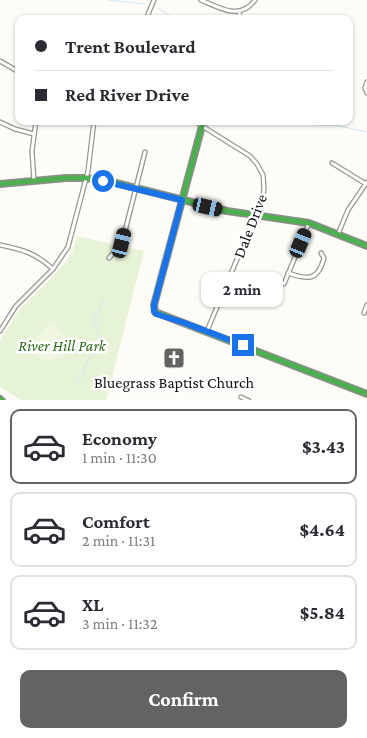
<!DOCTYPE html>
<meta charset="utf-8">
<style>
:root{--surface:#fff;--page:#f2f2f3;--text:#2b2b33;--muted:#7c7c81;--line:#e1e1e2;--accent:#646362}
body{margin:0;font-family:"Crimson Pro",serif;background:var(--page);color:var(--text);height:100vh;display:flex;flex-direction:column;font-size:19px;white-space:nowrap}
*{box-sizing:border-box;margin:0}
p{font-size:16px;color:var(--muted)}
.icon{flex:none;width:28px;height:28px;fill:none;stroke:currentColor;stroke-width:2;stroke-linecap:round;stroke-linejoin:round}
.map{position:relative;height:400px;overflow:hidden}
.drawer{display:flex;flex-direction:column;background:var(--surface);flex:1}
.drawer>*{flex:none}
.guide{position:absolute;left:15px;top:15px;width:338px;height:110px;border-radius:10px;box-shadow:0 1px 4px #0004;display:grid;align-content:center;height:110px;padding:0 20px;background:var(--surface)}
.end{position:absolute;width:22px;height:22px;margin:-11px;border:6px solid #1a73e8;background:#fff;box-shadow:0 0 0 2px #fff}
.from{border-radius:50%}
.bubble{position:absolute;height:35px;border-radius:10px;background:var(--surface);box-shadow:0 1px 4px #0004;font-size:16px;font-weight:700;line-height:35px;text-align:center}
.car{position:absolute;width:15px;height:30px;margin:-15px -8px;border-radius:6px;box-shadow:0 0 4px 1px #0007;background:linear-gradient(#222 24%,#8ab4d8 0 40%,#222 0 76%,#8ab4d8 0 86%,#222 0)}
.guide b{display:flex;align-items:center;gap:18px;height:48px;font-size:19px}
.guide b+b{border-top:1px solid var(--line)}
.guide i{width:12px;height:12px;background:var(--text)}
ul{padding:9px 0 0;list-style:none}
li{display:flex;align-items:center;gap:15px;height:75px;margin:0 10px 8px;padding:0 10px;border:2px solid var(--line);border-radius:10px}
li div{flex:1}
li b{display:block;font-size:19px}
li em{font-style:normal;font-weight:700}
li.active{border-color:var(--accent)}
li>.icon{width:45px;height:45px;stroke-width:1.5}
.cta{display:flex;gap:10px;margin-top:auto;padding:10px 20px}
.cta a{flex:1;height:58px;border-radius:10px;background:var(--accent);color:#fff;font-size:20px;font-weight:700;line-height:58px;text-align:center}
.map>svg:first-child{display:block}
.green{fill:#e7f3d7}
.pitch{fill:#f0f6e1}
.lines{fill:none;stroke-linecap:round;stroke-linejoin:round}
.stream{stroke:#cde8f7;stroke-width:1}
.street-casing{stroke:#979795;stroke-width:5.5}
.fast-casing{stroke:#8e8d8b;stroke-width:8}
.street{stroke:#fffffe;stroke-width:3}
.fast{stroke:#4caf50;stroke-width:5}
.route{stroke:#1a73e8;stroke-width:6}
.labels{text-anchor:middle;dominant-baseline:central;stroke-width:5;stroke-linejoin:round;paint-order:stroke}
.street-label{font-size:16px;fill:#111;stroke:#fff}
.park-label{font-size:16px;font-style:italic;fill:#2f6b1f;stroke:#fff}
.poi-label{font-size:16px;fill:#111;stroke:#fff}
</style>
<div class="map">
<svg width="367" height="401" viewBox="0 0 367 401">
<rect width="100%" height="100%" fill="#fdfcf7"/>
<!-- green -->
<polygon class="green" points="77,236 144,251 106,400 21,400 0,387 0,341 19,310 49,281 65,263 72,252"/>
<!-- pitch -->
<path class="pitch" d="M54,322L73,347C60,364 42,363 27,349L49,323Z"/>
<g class="lines">
<!-- stream -->
<g class="stream">
<polyline points="9,0 10,0"/>
<polyline points="108,0 145,4"/>
<polyline points="158,8 176,19"/>
<polyline points="306,121 317,125 335,125 367,132"/>
<path d="M77,382C86,373 84,358 96,353L95,351L102,343L101,338L97,331L98,327L94,324L93,321L104,300"/>
</g>
<!-- street casing -->
<g class="street-casing">
<g id="street">
<path d="M201,0C220,8 240,21 255,0"/>
<polyline points="239,12 240,19"/>
<polyline points="146,19 154,0"/>
<polyline points="0,61 19,72"/>
<polyline points="367,82 365,88 367,93"/>
<polyline points="194,121 250,156 257,164 263,175 264,188 263,197 207,331"/>
<polyline points="0,122 15,129 34,134"/>
<polyline points="332,163 366,184"/>
<polyline points="34,181 32,151 36,121"/>
<polyline points="338,234 348,210 367,182"/>
<path d="M0,245C24,250 35,253 53,269"/>
<polyline points="109,258 122,243 145,152"/>
<path d="M288,273C308,280 318,281 324,258L321,253"/>
<polyline points="284,284 309,223"/>
<polyline points="364,313 367,305"/>
<polyline points="0,331 16,306 53,269 68,247 88,171 94,121"/>
<polyline points="241,397 249,401"/>
</g>
</g>
<!-- fast casing -->
<g class="fast-casing">
<g id="fast">
<polyline points="202,126 154,305 155,312 367,394"/>
<polyline points="0,184 66,178 86,178 116,183 227,211 309,223 367,246"/>
<polyline points="0,399 2,401"/>
</g>
</g>
<!-- street -->
<use href="#street" class="street"/>
<!-- fast -->
<use href="#fast" class="fast"/>
</g>
<g class="lines">
<!-- route -->
<polyline class="route" points="103,181 182,200 154,305 154,311 156,314 185,323 243,345"/>
</g>
<!-- icons -->
<defs>
<g id="church-square" transform="scale(1.125)"><rect x="-9" y="-9" width="18" height="18" rx="4" fill="#646362" stroke="#fff"/><path d="M-1.2-6h2.4v3.5h3.3v2.4h-3.3V6h-2.4V-.1h-3.3v-2.4h3.3Z" fill="#fff"/></g>
</defs>
<g fill-rule="evenodd">
<use href="#church-square" x="174" y="358"/>
</g>
<g class="labels">
<!-- street labels -->
<g class="street-label">
<text transform="translate(250 226) rotate(-69)">Dale Drive</text>
</g>
<!-- park labels -->
<g class="park-label">
<text x="62" y="345">River Hill Park</text>
</g>
<!-- poi labels -->
<g class="poi-label">
<text x="174" y="382">Bluegrass Baptist Church</text>
</g>
</g>
</svg>
<i class="end from" style="left:103px;top:181px"></i>
<i class="end" style="left:243px;top:345px"></i>
<div class="bubble" style="left:201px;top:272px;width:82px">2 min</div>
<i class="car" style="left:208px;top:207px;rotate:103deg"></i>
<i class="car" style="left:122px;top:243px;rotate:14deg"></i>
<i class="car" style="left:301px;top:243px;rotate:23deg"></i>
<div class="guide">
<b><i class="from"></i>Trent Boulevard</b>
<b><i></i>Red River Drive</b>
</div>
</div>
<section class="drawer">
<ul>
<li class="active"><svg class="icon" aria-label="car" viewBox="0 0 24 24"><path d="M5 17H2v-5l4-1 3-4h7l3 4 3 1v5h-3M9 17h6M6 11h13"/><circle cx="7" cy="17" r="2"/><circle cx="17" cy="17" r="2"/></svg><div><b>Economy</b><p>1 min · 11:30</p></div><em>$3.43</em></li>
<li><svg class="icon" aria-label="car" viewBox="0 0 24 24"><path d="M5 17H2v-5l4-1 3-4h7l3 4 3 1v5h-3M9 17h6M6 11h13"/><circle cx="7" cy="17" r="2"/><circle cx="17" cy="17" r="2"/></svg><div><b>Comfort</b><p>2 min · 11:31</p></div><em>$4.64</em></li>
<li><svg class="icon" aria-label="car" viewBox="0 0 24 24"><path d="M5 17H2v-5l4-1 3-4h7l3 4 3 1v5h-3M9 17h6M6 11h13"/><circle cx="7" cy="17" r="2"/><circle cx="17" cy="17" r="2"/></svg><div><b>XL</b><p>3 min · 11:32</p></div><em>$5.84</em></li>
</ul>
<div class="cta"><a>Confirm</a></div>
</section>
